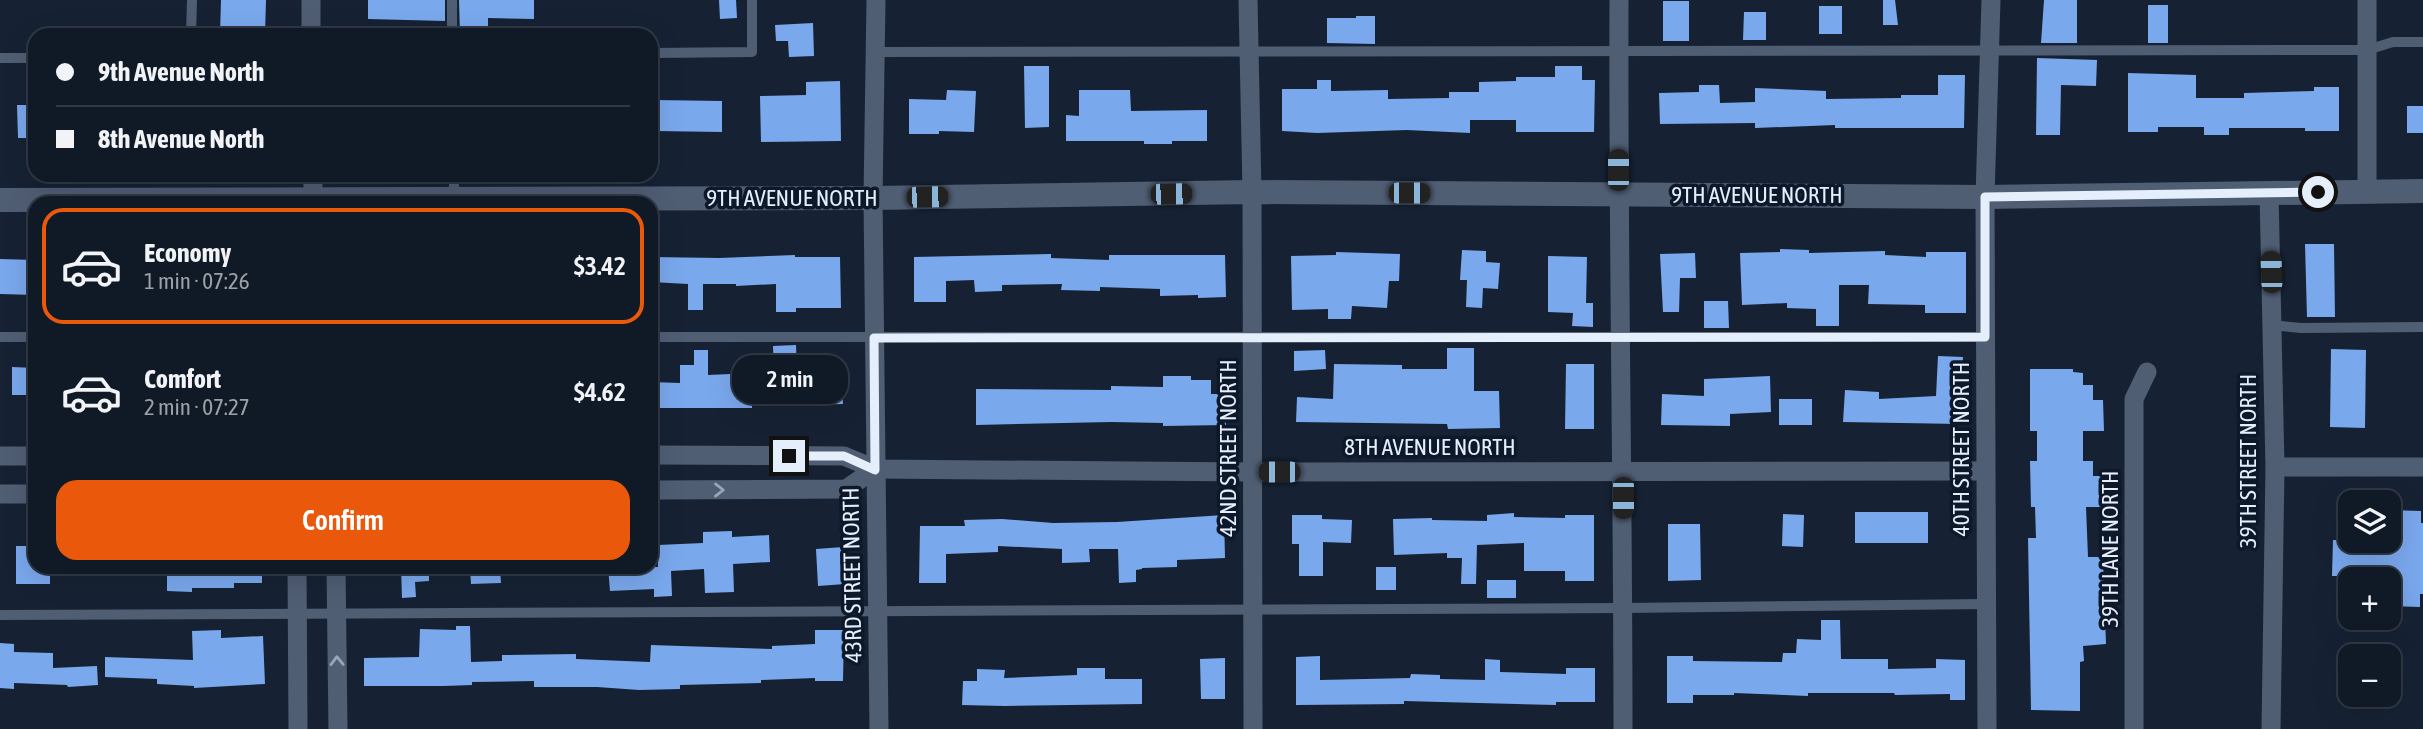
<!DOCTYPE html>
<meta charset="utf-8">
<style>
:root{--surface:#101a27;--page:#19232f;--text:#f1f3f6;--muted:#9ca1a7;--line:#303844;--accent:#ea580c}
body{margin:0;font-family:"Asap Condensed",sans-serif;background:var(--page);color:var(--text);height:100vh;display:flex;flex-direction:column;font-size:26px;white-space:nowrap}
*{box-sizing:border-box;margin:0}
p{font-size:23px;color:var(--muted)}
.icon{flex:none;width:38px;height:38px;fill:none;stroke:currentColor;stroke-width:2;stroke-linecap:round;stroke-linejoin:round}
.map{position:relative;flex:1;overflow:hidden}
.sheet{position:absolute;left:28px;top:196px;width:630px;height:378px;display:flex;flex-direction:column;background:var(--surface);border-radius:21px;box-shadow:0 7px 28px #0002,0 0 0 2px var(--line)}
.sheet>*{flex:none}
.guide{position:absolute;left:28px;top:28px;width:630px;height:154px;border-radius:21px;box-shadow:0 7px 28px #0002,0 0 0 2px var(--line);display:grid;align-content:center;height:154px;padding:0 28px;background:var(--surface)}
.tools{position:absolute;left:2338px;top:490px;display:grid;gap:14px}
.tools a{display:grid;place-items:center;width:63px;height:63px;border-radius:14px;background:var(--surface);box-shadow:0 7px 28px #0002,0 0 0 2px var(--line);font-size:35px}
.end{position:absolute;width:32px;height:32px;margin:-16px;border:9px solid #e5eefb;background:#111;box-shadow:0 0 0 4px #111}
.from{border-radius:50%}
.bubble{position:absolute;height:49px;border-radius:21px;background:var(--surface);box-shadow:0 7px 28px #0002,0 0 0 2px var(--line);font-size:23px;font-weight:600;line-height:49px;text-align:center}
.car{position:absolute;width:21px;height:42px;margin:-21px -10px;border-radius:9px;box-shadow:0 0 5px 2px #0007;background:linear-gradient(#222 24%,#8ab4d8 0 40%,#222 0 76%,#8ab4d8 0 86%,#222 0)}
.guide b{display:flex;align-items:center;gap:24px;height:66px;font-size:26px}
.guide b+b{border-top:2px solid var(--line)}
.guide i{width:18px;height:18px;background:var(--text)}
ul{padding:12px 0 0;list-style:none}
li{display:flex;align-items:center;gap:21px;height:116px;margin:0 14px 10px;padding:0 14px;border:4px solid transparent;border-radius:21px}
li div{flex:1}
li b{display:block;font-size:26px}
li em{font-style:normal;font-weight:600}
li.on{border-color:var(--accent)}
li>.icon{width:63px;height:63px;stroke-width:1.5}
.cta{display:flex;gap:14px;margin-top:auto;padding:14px 28px}
.cta a{flex:1;height:80px;border-radius:21px;background:var(--accent);color:#fff;font-size:28px;font-weight:600;line-height:80px;text-align:center}
.map>svg:first-child{display:block}
.building{fill:#7aa8ed}
.lines{fill:none;stroke-linecap:round;stroke-linejoin:round}
.service{stroke:#505e74;stroke-width:10}
.minor{stroke:#505e74;stroke-width:19}
.tertiary{stroke:#505e74;stroke-width:24}
.oneway{stroke:#9aa6b8}
.route{stroke:#e5eefb;stroke-width:9}
.labels{text-anchor:middle;dominant-baseline:central;stroke-width:7;stroke-linejoin:round;paint-order:stroke}
.street-label{font-size:23px;fill:#e5eefb;stroke:#0d182a}
</style>
<div class="map">
<svg width="2423" height="729" viewBox="0 0 2423 729">
<rect width="100%" height="100%" fill="#162234"/>
<!-- building -->
<g class="building">
<polygon points="221,0 266,0 265,35 220,35"/>
<polygon points="368,0 445,0 445,21 368,19"/>
<polygon points="459,0 534,0 534,19 488,18 488,35 460,35"/>
<polygon points="719,0 736,0 737,18 720,19"/>
<polygon points="1883,0 1895,0 1898,25 1883,25"/>
<polygon points="2044,0 2077,0 2077,43 2041,43"/>
<rect x="1663" y="1" width="26" height="40"/>
<rect x="2148" y="5" width="20" height="38"/>
<rect x="1819" y="6" width="23" height="28"/>
<polygon points="1744,12 1766,12 1766,40 1743,40"/>
<polygon points="1356,16 1375,16 1375,44 1327,43 1327,18 1356,18"/>
<polygon points="813,23 814,56 789,57 788,41 776,41 775,25"/>
<polygon points="2037,58 2097,60 2096,86 2061,85 2060,135 2036,135"/>
<polygon points="1024,66 1049,66 1049,127 1025,128"/>
<polygon points="1555,66 1582,66 1582,80 1595,80 1594,132 1516,132 1516,120 1470,120 1470,133 1407,130 1317,133 1282,131 1282,89 1317,89 1317,80 1331,80 1331,91 1388,90 1388,99 1449,98 1449,92 1479,92 1479,82 1516,81 1516,77 1555,77"/>
<polygon points="2128,73 2196,75 2196,98 2244,98 2244,93 2314,91 2314,87 2339,87 2339,131 2305,131 2305,128 2229,128 2229,135 2204,135 2204,127 2158,127 2158,132 2128,132"/>
<polygon points="1938,75 1965,75 1964,128 1835,128 1835,125 1755,128 1755,123 1660,124 1659,93 1699,92 1699,85 1719,85 1720,103 1755,102 1755,88 1826,91 1826,99 1901,98 1901,95 1938,95"/>
<polygon points="840,81 841,141 761,142 760,96 806,95 806,82"/>
<polygon points="947,90 976,91 974,132 939,131 939,134 909,134 909,99 946,100"/>
<polygon points="1079,90 1130,90 1131,111 1207,110 1207,141 1172,141 1172,144 1144,144 1144,141 1066,141 1066,115 1079,116"/>
<polygon points="655,100 722,101 722,132 655,131"/>
<polygon points="17,105 35,105 35,138 18,138"/>
<rect x="2407" y="106" width="16" height="27"/>
<polygon points="2305,244 2334,244 2335,317 2307,317"/>
<polygon points="1780,249 1809,250 1809,253 1885,251 1885,255 1926,257 1926,252 1966,252 1966,313 1925,313 1925,305 1868,304 1869,285 1839,285 1839,326 1816,326 1816,309 1787,308 1787,303 1742,305 1740,253 1780,252"/>
<polygon points="1462,250 1486,251 1486,262 1500,263 1498,289 1483,288 1482,308 1466,307 1467,280 1460,280"/>
<polygon points="1336,252 1400,254 1399,281 1389,281 1387,308 1352,306 1351,319 1328,319 1328,309 1292,310 1291,256 1336,255"/>
<polygon points="1695,253 1696,278 1680,278 1679,312 1663,312 1660,254"/>
<polygon points="1051,254 1051,258 1109,260 1109,255 1225,255 1226,297 1198,298 1198,295 1160,296 1160,289 1100,287 1100,291 1061,290 1062,284 1002,285 1002,291 975,292 974,280 946,281 946,302 914,302 914,257"/>
<polygon points="795,255 795,257 840,257 841,308 796,308 796,312 776,312 776,284 736,286 736,284 703,284 703,310 688,310 688,284 651,282 651,257 719,258"/>
<polygon points="1548,256 1587,257 1586,303 1593,303 1593,327 1572,326 1573,313 1548,312"/>
<polygon points="0,259 35,260 35,295 0,294"/>
<polygon points="1704,301 1728,301 1729,328 1704,328"/>
<polygon points="796,345 797,377 841,375 843,404 810,405 810,402 752,402 752,408 651,408 651,382 680,383 680,365 694,365 694,350 708,350 708,375 774,372 773,346"/>
<polygon points="1447,348 1474,348 1474,391 1499,391 1500,428 1448,429 1447,424 1296,422 1297,397 1333,399 1334,364 1402,365 1402,369 1447,369"/>
<polygon points="2331,349 2366,350 2365,428 2330,427"/>
<polygon points="1325,350 1326,369 1294,371 1294,351"/>
<polygon points="1938,356 1963,357 1960,424 1843,422 1845,390 1879,392 1879,399 1936,396"/>
<polygon points="1566,364 1594,364 1594,429 1565,429"/>
<polygon points="12,367 35,368 35,395 12,395"/>
<polygon points="2030,369 2073,369 2073,372 2083,373 2083,385 2093,385 2093,400 2103,400 2104,431 2083,431 2083,461 2093,461 2093,476 2101,476 2101,507 2086,507 2088,557 2103,557 2106,644 2083,646 2084,661 2080,662 2080,711 2031,710 2028,538 2036,538 2035,507 2031,507 2030,461 2037,461 2037,431 2030,431"/>
<polygon points="1163,376 1191,376 1191,380 1211,380 1211,394 1225,394 1226,425 1163,426 1163,423 1111,422 976,425 976,389 1111,390 1111,386 1163,387"/>
<polygon points="1770,376 1771,412 1730,414 1730,426 1661,425 1662,394 1704,396 1704,379"/>
<rect x="1779" y="399" width="33" height="26"/>
<polygon points="2389,510 2421,511 2421,523 2423,523 2423,594 2420,594 2420,607 2389,606 2389,579 2347,579 2347,576 2332,576 2333,540 2389,541"/>
<rect x="1855" y="512" width="73" height="31"/>
<polygon points="1514,513 1514,517 1565,518 1565,515 1594,515 1594,581 1565,581 1565,571 1524,571 1524,543 1477,545 1476,584 1461,584 1462,558 1447,558 1447,553 1394,555 1393,519 1432,518 1432,520 1487,521 1487,515"/>
<polygon points="1783,514 1804,515 1803,547 1782,546"/>
<polygon points="1224,515 1225,558 1177,560 1177,567 1142,568 1142,569 1136,570 1136,582 1119,583 1118,549 1089,549 1090,562 1062,563 1062,549 998,546 998,552 946,554 946,583 919,583 920,526 965,526 964,520 1002,519 1053,523 1117,522"/>
<polygon points="1292,515 1322,515 1322,519 1352,520 1351,543 1323,542 1323,576 1299,576 1299,544 1292,544"/>
<polygon points="1668,524 1700,524 1701,580 1668,581"/>
<polygon points="732,531 732,537 769,535 770,562 733,564 734,592 705,593 704,569 671,571 672,596 654,597 654,589 610,591 608,567 658,567 658,545 703,543 703,532"/>
<polygon points="16,546 35,546 35,567 50,567 50,584 16,584"/>
<polygon points="843,547 845,584 818,586 816,549"/>
<polygon points="167,567 262,567 262,583 234,583 234,588 192,588 192,592 167,591"/>
<polygon points="401,567 429,567 429,581 415,582 416,597 402,598"/>
<polygon points="470,567 500,567 501,583 471,584"/>
<rect x="1376" y="567" width="20" height="23"/>
<rect x="1487" y="580" width="29" height="18"/>
<polygon points="1821,620 1840,620 1841,659 1888,659 1888,669 1936,668 1936,659 1965,660 1965,700 1950,700 1950,694 1895,695 1894,693 1808,693 1808,696 1734,693 1734,695 1693,695 1693,703 1667,703 1667,656 1693,656 1693,661 1782,662 1783,653 1796,653 1797,639 1821,640"/>
<polygon points="456,626 470,626 471,662 502,661 502,655 576,654 576,659 650,662 651,645 772,649 772,646 815,644 815,630 844,630 843,681 815,681 815,678 761,680 761,683 680,685 680,689 639,690 597,687 534,687 534,681 472,682 472,685 444,686 364,686 364,658 419,657 420,629 456,630"/>
<polygon points="221,630 221,638 263,636 265,684 194,688 194,686 157,684 157,679 105,677 105,657 193,660 192,631"/>
<polygon points="0,643 14,644 14,652 53,653 53,668 97,666 98,685 68,687 67,685 14,683 14,689 0,688"/>
<polygon points="1320,656 1320,680 1410,678 1411,674 1440,675 1440,679 1485,680 1485,659 1500,660 1500,672 1566,674 1566,668 1595,668 1595,702 1556,702 1556,705 1404,701 1404,704 1296,705 1296,657"/>
<polygon points="1225,658 1225,699 1201,699 1200,659"/>
<polygon points="1077,668 1105,668 1105,679 1142,679 1142,704 1005,706 962,705 963,681 977,681 977,669 1005,670 1004,678 1077,675"/>
</g>
<g class="lines">
<!-- service -->
<g class="service">
<polyline points="452,0 452,35"/>
<polyline points="191,35 192,0"/>
<polyline points="875,52 2367,50 2393,42 2423,42"/>
<polyline points="651,53 752,52 752,0"/>
<polyline points="0,58 35,58"/>
<polyline points="454,175 454,199"/>
<polyline points="2272,325 2301,328 2423,327"/>
<polyline points="0,337 35,337"/>
<polyline points="651,337 1985,337"/>
<polyline points="0,615 1623,608 1986,604"/>
</g>
<!-- minor -->
<g class="minor">
<polyline points="311,0 311,35"/>
<polyline points="876,0 873,198 879,729"/>
<polyline points="1248,0 1252,192 1253,729"/>
<path d="M1619,0C1618,243 1623,486 1623,729"/>
<polyline points="313,175 313,200"/>
<polyline points="2367,191 2367,0"/>
<polyline points="2269,193 2275,467 2271,729"/>
<polyline points="651,455 844,456 875,469 1252,472 1985,471"/>
<polyline points="0,456 35,456"/>
<polyline points="2275,467 2423,467"/>
<polyline points="651,490 846,489 875,469"/>
<polyline points="0,494 35,494"/>
<polyline points="297,567 298,729"/>
<polyline points="336,567 338,729"/>
<polyline points="1987,729 1985,197 1991,0"/>
<polyline points="2134,729 2134,399 2147,372"/>
</g>
<!-- tertiary -->
<polyline class="tertiary" points="0,200 873,198 1252,192 1985,197 2423,191"/>
</g>
<!-- one-way arrows -->
<defs><path id="oneway-chevron" d="M-2-3.5L2.5 0L-2 3.5" fill="none" stroke-width="1.6" stroke-linecap="round" stroke-linejoin="round" transform="scale(1.75)"/></defs>
<g class="oneway">
<use href="#oneway-chevron" transform="translate(719 490)"/>
<use href="#oneway-chevron" transform="translate(337 661) rotate(-91)"/>
</g>
<g class="lines">
<!-- route -->
<polyline class="route" points="789,456 844,456 875,470 874,338 1985,337 1985,197 2318,192"/>
</g>
<g class="labels">
<!-- street labels -->
<g class="street-label">
<text x="1757" y="195">9TH AVENUE NORTH</text>
<text x="792" y="198">9TH AVENUE NORTH</text>
<text x="1430" y="447">8TH AVENUE NORTH</text>
<text transform="translate(1228 448) rotate(-90)">42ND STREET NORTH</text>
<text transform="translate(1961 449) rotate(-90)">40TH STREET NORTH</text>
<text transform="translate(2248 461) rotate(-90)">39TH STREET NORTH</text>
<text transform="translate(2110 549) rotate(-90)">39TH LANE NORTH</text>
<text transform="translate(852 575) rotate(-91)">43RD STREET NORTH</text>
</g>
</g>
</svg>
<div class="tools">
<a><svg class="icon" aria-label="layers" viewBox="0 0 24 24"><path d="M12 4l9 5-9 5-9-5zM3 14l9 5 9-5"/></svg></a>
<a>+</a>
<a>−</a>
</div>
<i class="end from" style="left:2318px;top:192px"></i>
<i class="end" style="left:789px;top:456px"></i>
<div class="bubble" style="left:732px;top:355px;width:116px">2 min</div>
<i class="car" style="left:1618px;top:170px;rotate:0deg"></i>
<i class="car" style="left:1409px;top:193px;rotate:90deg"></i>
<i class="car" style="left:1171px;top:194px;rotate:89deg"></i>
<i class="car" style="left:927px;top:197px;rotate:89deg"></i>
<i class="car" style="left:2271px;top:272px;rotate:358deg"></i>
<i class="car" style="left:1279px;top:472px;rotate:270deg"></i>
<i class="car" style="left:1623px;top:498px;rotate:180deg"></i>
<div class="guide">
<b><i class="from"></i>9th Avenue North</b>
<b><i></i>8th Avenue North</b>
</div>
<section class="sheet">
<ul>
<li class="on"><svg class="icon" aria-label="car" viewBox="0 0 24 24"><path d="M5 17H2v-5l4-1 3-4h7l3 4 3 1v5h-3M9 17h6M6 11h13"/><circle cx="7" cy="17" r="2"/><circle cx="17" cy="17" r="2"/></svg><div><b>Economy</b><p>1 min · 07:26</p></div><em>$3.42</em></li>
<li><svg class="icon" aria-label="car" viewBox="0 0 24 24"><path d="M5 17H2v-5l4-1 3-4h7l3 4 3 1v5h-3M9 17h6M6 11h13"/><circle cx="7" cy="17" r="2"/><circle cx="17" cy="17" r="2"/></svg><div><b>Comfort</b><p>2 min · 07:27</p></div><em>$4.62</em></li>
</ul>
<div class="cta"><a>Confirm</a></div>
</section>
</div>
